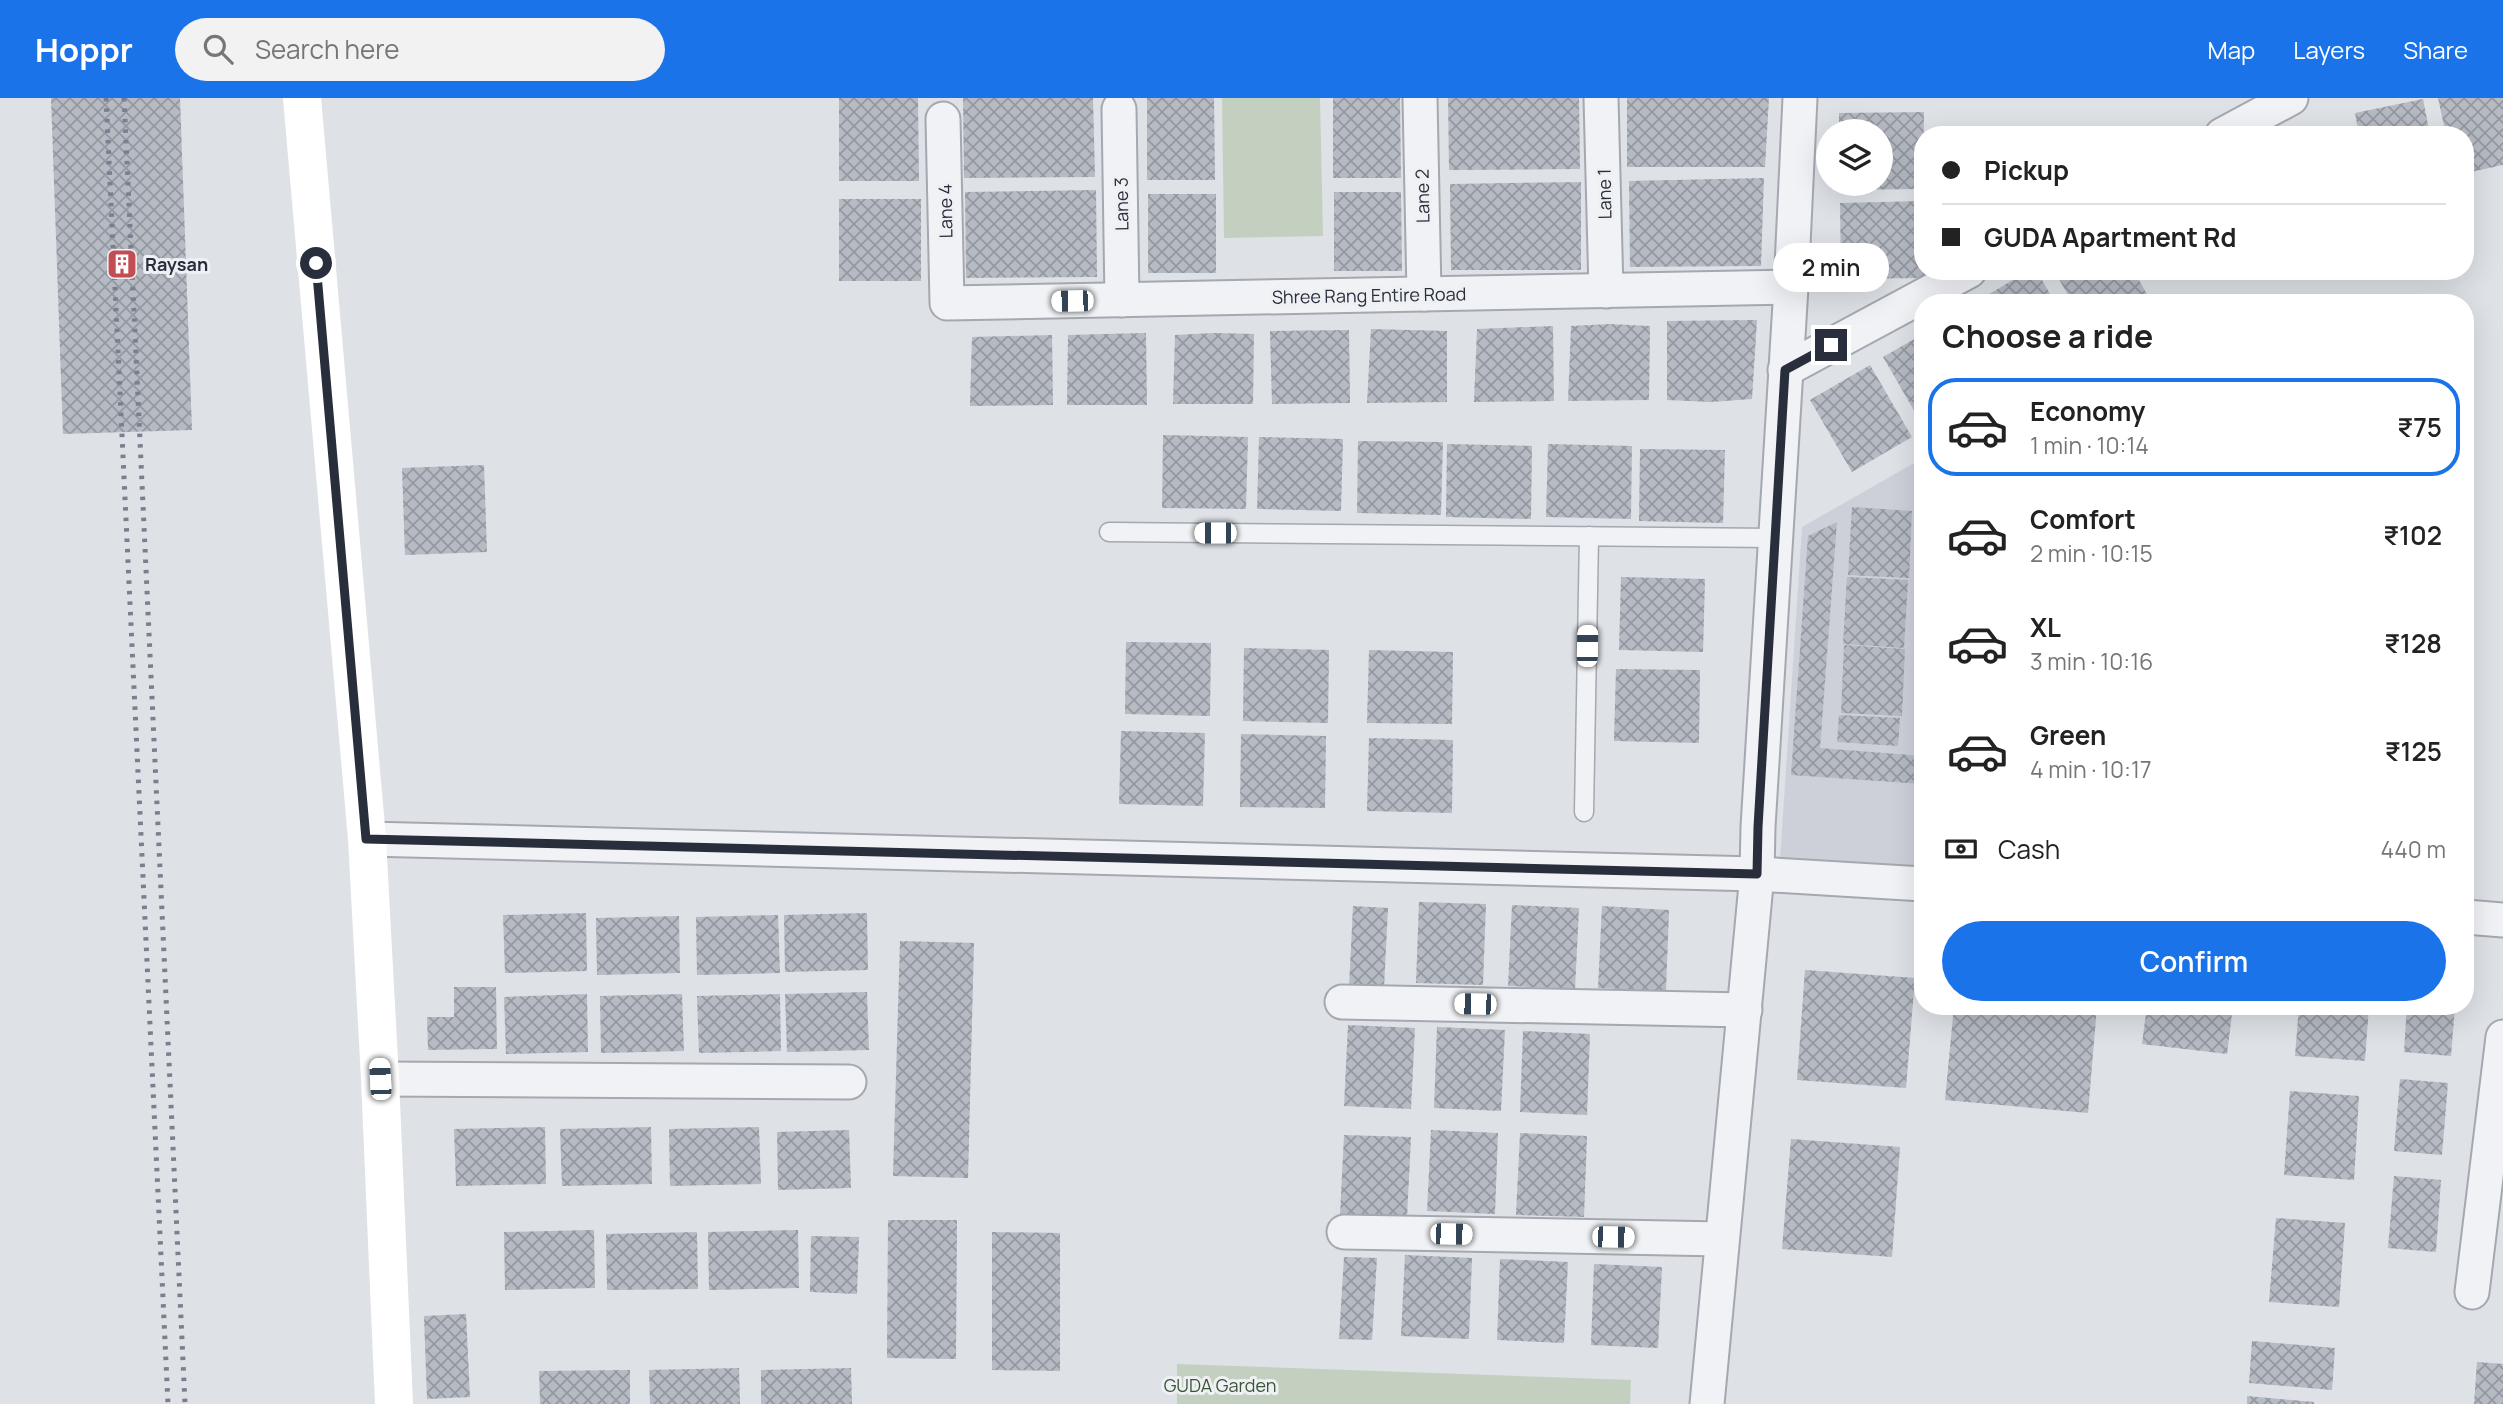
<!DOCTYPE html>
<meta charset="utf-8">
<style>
:root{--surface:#fff;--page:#f2f2f2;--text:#222;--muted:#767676;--line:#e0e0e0;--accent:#1a73e8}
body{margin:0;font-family:Manrope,sans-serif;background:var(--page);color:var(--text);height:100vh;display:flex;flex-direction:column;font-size:26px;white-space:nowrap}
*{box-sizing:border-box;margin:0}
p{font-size:23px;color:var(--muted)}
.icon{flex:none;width:38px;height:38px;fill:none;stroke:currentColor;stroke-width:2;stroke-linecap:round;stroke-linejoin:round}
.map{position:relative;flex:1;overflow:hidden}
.sheet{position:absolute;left:1914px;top:196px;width:560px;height:721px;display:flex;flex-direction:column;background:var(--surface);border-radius:28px;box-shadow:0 7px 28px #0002}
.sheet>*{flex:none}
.guide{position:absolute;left:1914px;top:28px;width:560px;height:154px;border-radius:28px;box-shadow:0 7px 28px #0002;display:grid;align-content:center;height:154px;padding:0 28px;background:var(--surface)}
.tools{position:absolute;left:1816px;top:21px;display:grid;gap:14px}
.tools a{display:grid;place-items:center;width:77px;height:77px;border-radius:50%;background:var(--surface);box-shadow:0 7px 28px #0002;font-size:35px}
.end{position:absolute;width:32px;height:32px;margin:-16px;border:9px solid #292e3c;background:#fff;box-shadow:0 0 0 4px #fff}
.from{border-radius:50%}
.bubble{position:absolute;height:49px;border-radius:24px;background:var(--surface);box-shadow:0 7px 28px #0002;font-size:23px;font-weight:600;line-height:49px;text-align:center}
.car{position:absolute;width:21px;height:42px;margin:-21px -10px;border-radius:9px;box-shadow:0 0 5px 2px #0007;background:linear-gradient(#fff 24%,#345 0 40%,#fff 0 76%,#345 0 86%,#fff 0)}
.guide b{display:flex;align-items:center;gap:24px;height:66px;font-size:26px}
.guide b+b{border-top:2px solid var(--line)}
.guide i{width:18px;height:18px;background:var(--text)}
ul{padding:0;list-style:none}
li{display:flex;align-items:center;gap:21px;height:98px;margin:0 14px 10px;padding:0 14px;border:4px solid transparent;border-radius:28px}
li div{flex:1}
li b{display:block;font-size:26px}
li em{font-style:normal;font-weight:600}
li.on{border-color:var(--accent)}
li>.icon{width:63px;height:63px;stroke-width:1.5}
h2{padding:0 28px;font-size:32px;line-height:84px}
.pay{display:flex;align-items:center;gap:18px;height:77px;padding:0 28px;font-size:26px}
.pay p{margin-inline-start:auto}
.cta{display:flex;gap:14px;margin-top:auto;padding:14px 28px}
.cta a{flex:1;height:80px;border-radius:42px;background:var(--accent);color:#fff;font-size:28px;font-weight:600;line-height:80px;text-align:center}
header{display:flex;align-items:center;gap:42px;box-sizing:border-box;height:98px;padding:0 35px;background:var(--accent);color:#fff}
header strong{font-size:33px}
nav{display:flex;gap:38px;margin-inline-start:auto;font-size:24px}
.search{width:490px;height:63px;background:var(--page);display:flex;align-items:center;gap:18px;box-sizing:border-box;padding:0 24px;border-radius:38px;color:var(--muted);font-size:26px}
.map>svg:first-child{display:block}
.built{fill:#cdd0d8}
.park{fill:#c3d0c0}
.building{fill:url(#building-cross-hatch)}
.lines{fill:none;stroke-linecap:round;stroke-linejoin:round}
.lane-casing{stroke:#a4a8b0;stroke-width:21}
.street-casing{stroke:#a4a8b0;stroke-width:37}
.lane{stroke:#f1f2f5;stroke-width:18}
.street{stroke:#f1f2f5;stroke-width:33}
.secondary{stroke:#fff;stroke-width:38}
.rail{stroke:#797f8f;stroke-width:5;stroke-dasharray:3.5 7;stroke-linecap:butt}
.route{stroke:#292e3c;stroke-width:9}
.labels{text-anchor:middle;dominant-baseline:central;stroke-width:6;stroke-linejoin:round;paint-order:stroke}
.street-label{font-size:18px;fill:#292e3c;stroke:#eef0f4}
.poi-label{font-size:18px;font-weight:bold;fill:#292e3c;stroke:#eef0f4;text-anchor:start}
.park-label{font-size:18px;fill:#3a5637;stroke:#eef0f4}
</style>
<header>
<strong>Hoppr</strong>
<div class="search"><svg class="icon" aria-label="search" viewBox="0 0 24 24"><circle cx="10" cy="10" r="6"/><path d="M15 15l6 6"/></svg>Search here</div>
<nav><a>Map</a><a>Layers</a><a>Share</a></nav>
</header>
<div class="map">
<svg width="2503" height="1306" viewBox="0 0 2503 1306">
<defs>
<pattern id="building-cross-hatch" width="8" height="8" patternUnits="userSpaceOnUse" patternTransform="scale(1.75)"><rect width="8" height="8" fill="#b6bac3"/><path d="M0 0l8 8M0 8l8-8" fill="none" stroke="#9498a0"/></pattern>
</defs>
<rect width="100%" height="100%" fill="#dee1e6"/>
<!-- built -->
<polygon class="built" points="1923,360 1923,771 1780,762 1802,429"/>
<!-- park -->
<g class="park">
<polygon points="1222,0 1320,0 1323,138 1224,140"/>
<polygon points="1177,1266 1631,1282 1630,1306 1177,1306"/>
</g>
<!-- building -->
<g class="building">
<polygon points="51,0 180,0 192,332 63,336"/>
<polygon points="839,0 918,0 919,83 839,83"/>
<polygon points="963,0 1093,0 1095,79 964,80"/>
<polygon points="1147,0 1214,0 1215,82 1147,82"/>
<polygon points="1333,0 1400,0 1401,80 1333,80"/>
<polygon points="1448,0 1579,0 1580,71 1449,72"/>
<polygon points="1627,0 1769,0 1765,69 1627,69"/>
<polygon points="2438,0 2503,0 2503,67 2466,75 2466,37 2446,37"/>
<polygon points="2423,1 2430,37 2359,37 2355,15"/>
<polygon points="1924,14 1923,91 1840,92 1840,86 1881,86 1881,33 1839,33 1839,15"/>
<polygon points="1764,80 1761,168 1630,169 1629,83"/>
<polygon points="1581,84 1581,172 1451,172 1450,86"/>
<polygon points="1096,92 1097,179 966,180 965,94"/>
<polygon points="1334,94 1401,94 1402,173 1334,173"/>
<rect x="1148" y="96" width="68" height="79"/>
<rect x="839" y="101" width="82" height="82"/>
<polygon points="1923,103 1923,173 1926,173 1926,180 1841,181 1840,105"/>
<polygon points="2028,173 2037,173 2055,205 1974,205"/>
<polygon points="2054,173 2134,173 2149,200 2141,205 2073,205"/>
<polygon points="1757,222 1752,301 1711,304 1667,302 1667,223"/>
<polygon points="1610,226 1650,228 1649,302 1568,303 1571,228"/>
<polygon points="1553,228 1554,303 1474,304 1477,231"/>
<polygon points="1371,231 1447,233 1447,304 1367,305"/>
<polygon points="1349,232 1350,305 1272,306 1270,233"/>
<polygon points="1146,235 1147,307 1067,307 1068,237"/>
<polygon points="1214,235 1254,236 1253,306 1173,306 1175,237"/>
<polygon points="1923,236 1923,328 1883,259"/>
<polygon points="1052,237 1053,307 970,308 972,239"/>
<polygon points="1870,267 1912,339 1852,374 1810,302"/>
<polygon points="1163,337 1248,339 1246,411 1162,410"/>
<polygon points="1259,339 1343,341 1341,413 1257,411"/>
<polygon points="1358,343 1443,344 1441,417 1357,415"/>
<polygon points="1447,346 1532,348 1531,421 1446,419"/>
<polygon points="1548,346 1632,348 1631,421 1546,419"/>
<polygon points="1640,351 1725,352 1723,425 1639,423"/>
<polygon points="484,367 487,454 405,457 402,370"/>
<polygon points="1852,409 1912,413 1909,480 1848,477"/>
<polygon points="1837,424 1820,650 1923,658 1923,686 1791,677 1808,438"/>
<polygon points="1621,479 1705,481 1703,554 1619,552"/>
<polygon points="1847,479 1908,482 1904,550 1843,546"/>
<polygon points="1126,544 1211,545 1210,618 1125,616"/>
<polygon points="1844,547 1905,551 1902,618 1841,615"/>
<polygon points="1244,550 1329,552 1328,625 1243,623"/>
<polygon points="1369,552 1453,554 1452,626 1367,625"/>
<polygon points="1616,571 1700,572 1699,645 1614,643"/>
<polygon points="1839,617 1900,620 1898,648 1837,644"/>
<polygon points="1121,633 1205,635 1203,708 1119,706"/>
<polygon points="1241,636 1326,638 1325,710 1240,709"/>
<polygon points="1369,640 1453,642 1452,715 1367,713"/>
<polygon points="1419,804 1486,806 1483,887 1416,885"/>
<polygon points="1512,807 1579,810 1575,891 1508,888"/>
<polygon points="1353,808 1388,810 1384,890 1349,889"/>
<polygon points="1602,808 1669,812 1666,893 1598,890"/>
<polygon points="586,815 587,873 505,875 503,817"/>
<polygon points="867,815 868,872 785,874 784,817"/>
<polygon points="778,817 780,875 697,877 696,819"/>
<polygon points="679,818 680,875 597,877 596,820"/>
<polygon points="900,843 974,845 968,1080 893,1078"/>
<polygon points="1805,872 1915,880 1906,990 1797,982"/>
<polygon points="454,889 496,889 497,951 428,952 427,919 454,919"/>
<polygon points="867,894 869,952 787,954 785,896"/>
<polygon points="587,896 588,954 506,956 504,899"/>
<polygon points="682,896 684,953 601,955 600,898"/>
<polygon points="780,896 781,953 699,955 697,898"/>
<polygon points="1954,908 2097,908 2088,1015 1945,1002"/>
<polygon points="2147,908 2233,908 2227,956 2142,946"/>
<polygon points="2299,908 2369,908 2365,963 2295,958"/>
<polygon points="2407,908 2455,908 2451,958 2404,954"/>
<polygon points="1348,927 1415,930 1411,1011 1344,1008"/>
<polygon points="1437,929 1505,932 1501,1013 1434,1010"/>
<polygon points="1523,933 1590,936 1587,1017 1520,1014"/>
<polygon points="2400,981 2448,985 2442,1057 2394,1053"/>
<polygon points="2290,993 2359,998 2354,1082 2284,1077"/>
<polygon points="545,1029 546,1086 456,1088 454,1031"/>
<polygon points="651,1029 652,1086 562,1088 560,1031"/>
<polygon points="759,1029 761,1086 670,1088 669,1031"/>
<polygon points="849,1032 851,1090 778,1092 777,1034"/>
<polygon points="1431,1032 1498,1035 1495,1116 1427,1113"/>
<polygon points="1520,1035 1587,1038 1584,1119 1516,1117"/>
<polygon points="1344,1037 1411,1039 1407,1120 1340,1118"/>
<polygon points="1791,1041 1900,1049 1892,1159 1782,1151"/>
<polygon points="2394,1078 2441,1082 2436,1154 2388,1150"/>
<polygon points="2276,1120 2345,1125 2339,1209 2269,1204"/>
<polygon points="888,1122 957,1122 956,1261 887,1260"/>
<polygon points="594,1132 595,1190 505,1192 504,1134"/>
<polygon points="798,1132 799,1190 709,1192 708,1134"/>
<polygon points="697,1134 698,1191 607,1192 606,1136"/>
<polygon points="992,1134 1060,1135 1060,1273 992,1272"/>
<polygon points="811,1138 859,1139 857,1196 810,1194"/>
<polygon points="1405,1157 1472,1160 1469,1241 1401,1238"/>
<polygon points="1344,1159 1377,1160 1372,1242 1339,1241"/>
<polygon points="1500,1161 1568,1164 1564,1245 1497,1242"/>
<polygon points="1594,1166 1662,1169 1658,1250 1591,1247"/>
<polygon points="466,1216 470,1299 427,1301 424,1218"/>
<polygon points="2252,1243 2335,1250 2332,1292 2249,1285"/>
<polygon points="2477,1264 2503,1266 2503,1306 2474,1306"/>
<polygon points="739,1270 740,1306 650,1306 649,1272"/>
<polygon points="851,1270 852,1306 761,1306 761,1272"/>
<polygon points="630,1272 630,1306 540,1306 539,1273"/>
<polygon points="2247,1298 2314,1304 2314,1306 2247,1306"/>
</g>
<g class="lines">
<!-- lane casing -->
<g class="lane-casing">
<g id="lane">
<polyline points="1109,434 1775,440"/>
<polyline points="1584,714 1589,438"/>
</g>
</g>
<!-- street casing -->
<g class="street-casing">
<g id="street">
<polyline points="1420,0 1424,196"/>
<polyline points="1601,0 1606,193"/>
<polyline points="1119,11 1122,202"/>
<polyline points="943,21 947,205 1791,189"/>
<polyline points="2222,37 2291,0"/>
<polyline points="1785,272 1969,173"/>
<polyline points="367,741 1757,776 1923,786"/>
<polyline points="2466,819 2503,822"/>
<polyline points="1342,904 1745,912"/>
<polyline points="380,981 849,984"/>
<polyline points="1344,1134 1722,1141"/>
<polyline points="2472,1194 2503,939"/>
<polyline points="1707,1306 1757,776 1758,729 1791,189 1800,0"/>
</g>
</g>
<!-- lane -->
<use href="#lane" class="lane"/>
<!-- street -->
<use href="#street" class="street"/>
<!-- secondary -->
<polyline class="secondary" points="302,0 367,741 380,981 394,1306"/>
<!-- rail -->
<g class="rail">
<polyline points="106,0 168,1306"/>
<polyline points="124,0 185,1306"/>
</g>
</g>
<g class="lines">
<!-- route -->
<polyline class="route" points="316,165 366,741 1757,776 1758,729 1785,272 1831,247"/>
</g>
<!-- icons -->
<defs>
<g id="building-square" transform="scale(1.575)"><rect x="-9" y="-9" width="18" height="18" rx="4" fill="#c24d53" stroke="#eef0f4"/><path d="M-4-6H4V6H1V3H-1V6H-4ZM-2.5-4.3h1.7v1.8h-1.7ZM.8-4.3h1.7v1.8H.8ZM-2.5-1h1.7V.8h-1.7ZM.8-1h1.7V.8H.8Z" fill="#fff"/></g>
</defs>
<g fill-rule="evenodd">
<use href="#building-square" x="122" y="166"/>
</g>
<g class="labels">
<!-- street labels -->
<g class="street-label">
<text transform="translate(1604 96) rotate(-91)">Lane 1</text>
<text transform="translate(1422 98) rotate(-91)">Lane 2</text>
<text transform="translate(1121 106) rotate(-91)">Lane 3</text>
<text transform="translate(945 113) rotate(-91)">Lane 4</text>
<text transform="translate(1369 197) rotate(-1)">Shree Rang Entire Road</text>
</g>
<!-- poi labels -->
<g class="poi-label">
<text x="145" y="166">Raysan</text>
</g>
<!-- park labels -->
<g class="park-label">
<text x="1220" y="1287">GUDA Garden</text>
</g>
</g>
</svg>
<div class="tools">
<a><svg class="icon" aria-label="layers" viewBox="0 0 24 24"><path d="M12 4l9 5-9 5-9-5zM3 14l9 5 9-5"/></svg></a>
</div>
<i class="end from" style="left:316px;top:165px"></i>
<i class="end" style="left:1831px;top:247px"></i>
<div class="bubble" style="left:1773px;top:145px;width:116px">2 min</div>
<i class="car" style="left:1072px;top:203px;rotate:269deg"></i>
<i class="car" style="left:1215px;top:435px;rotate:270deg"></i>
<i class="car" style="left:1587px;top:548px;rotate:1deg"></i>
<i class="car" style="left:1475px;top:906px;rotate:271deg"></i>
<i class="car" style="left:380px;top:981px;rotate:357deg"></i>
<i class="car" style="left:1451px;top:1136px;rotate:91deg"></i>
<i class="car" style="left:1613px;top:1139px;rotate:91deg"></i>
<div class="guide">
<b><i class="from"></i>Pickup</b>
<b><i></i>GUDA Apartment Rd</b>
</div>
<section class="sheet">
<h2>Choose a ride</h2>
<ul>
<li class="on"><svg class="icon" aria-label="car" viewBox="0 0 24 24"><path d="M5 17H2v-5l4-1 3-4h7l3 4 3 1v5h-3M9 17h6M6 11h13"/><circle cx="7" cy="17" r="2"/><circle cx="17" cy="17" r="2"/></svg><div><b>Economy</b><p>1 min · 10:14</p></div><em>₹75</em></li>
<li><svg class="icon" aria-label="car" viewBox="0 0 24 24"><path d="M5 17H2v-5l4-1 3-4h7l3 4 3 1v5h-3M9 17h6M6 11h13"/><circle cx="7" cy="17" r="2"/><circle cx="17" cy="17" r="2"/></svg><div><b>Comfort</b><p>2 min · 10:15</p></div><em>₹102</em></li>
<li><svg class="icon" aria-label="car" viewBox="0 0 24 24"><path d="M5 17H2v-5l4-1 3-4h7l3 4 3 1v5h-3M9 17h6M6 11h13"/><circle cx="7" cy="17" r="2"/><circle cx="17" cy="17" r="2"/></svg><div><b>XL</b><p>3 min · 10:16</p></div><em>₹128</em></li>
<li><svg class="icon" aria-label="car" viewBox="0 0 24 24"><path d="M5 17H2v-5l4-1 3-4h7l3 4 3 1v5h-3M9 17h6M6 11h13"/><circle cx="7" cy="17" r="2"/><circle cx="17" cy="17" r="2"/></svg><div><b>Green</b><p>4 min · 10:17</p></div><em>₹125</em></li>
</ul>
<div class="pay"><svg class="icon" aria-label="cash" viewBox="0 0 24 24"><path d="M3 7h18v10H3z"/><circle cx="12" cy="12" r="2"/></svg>Cash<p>440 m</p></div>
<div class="cta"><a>Confirm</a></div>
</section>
</div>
